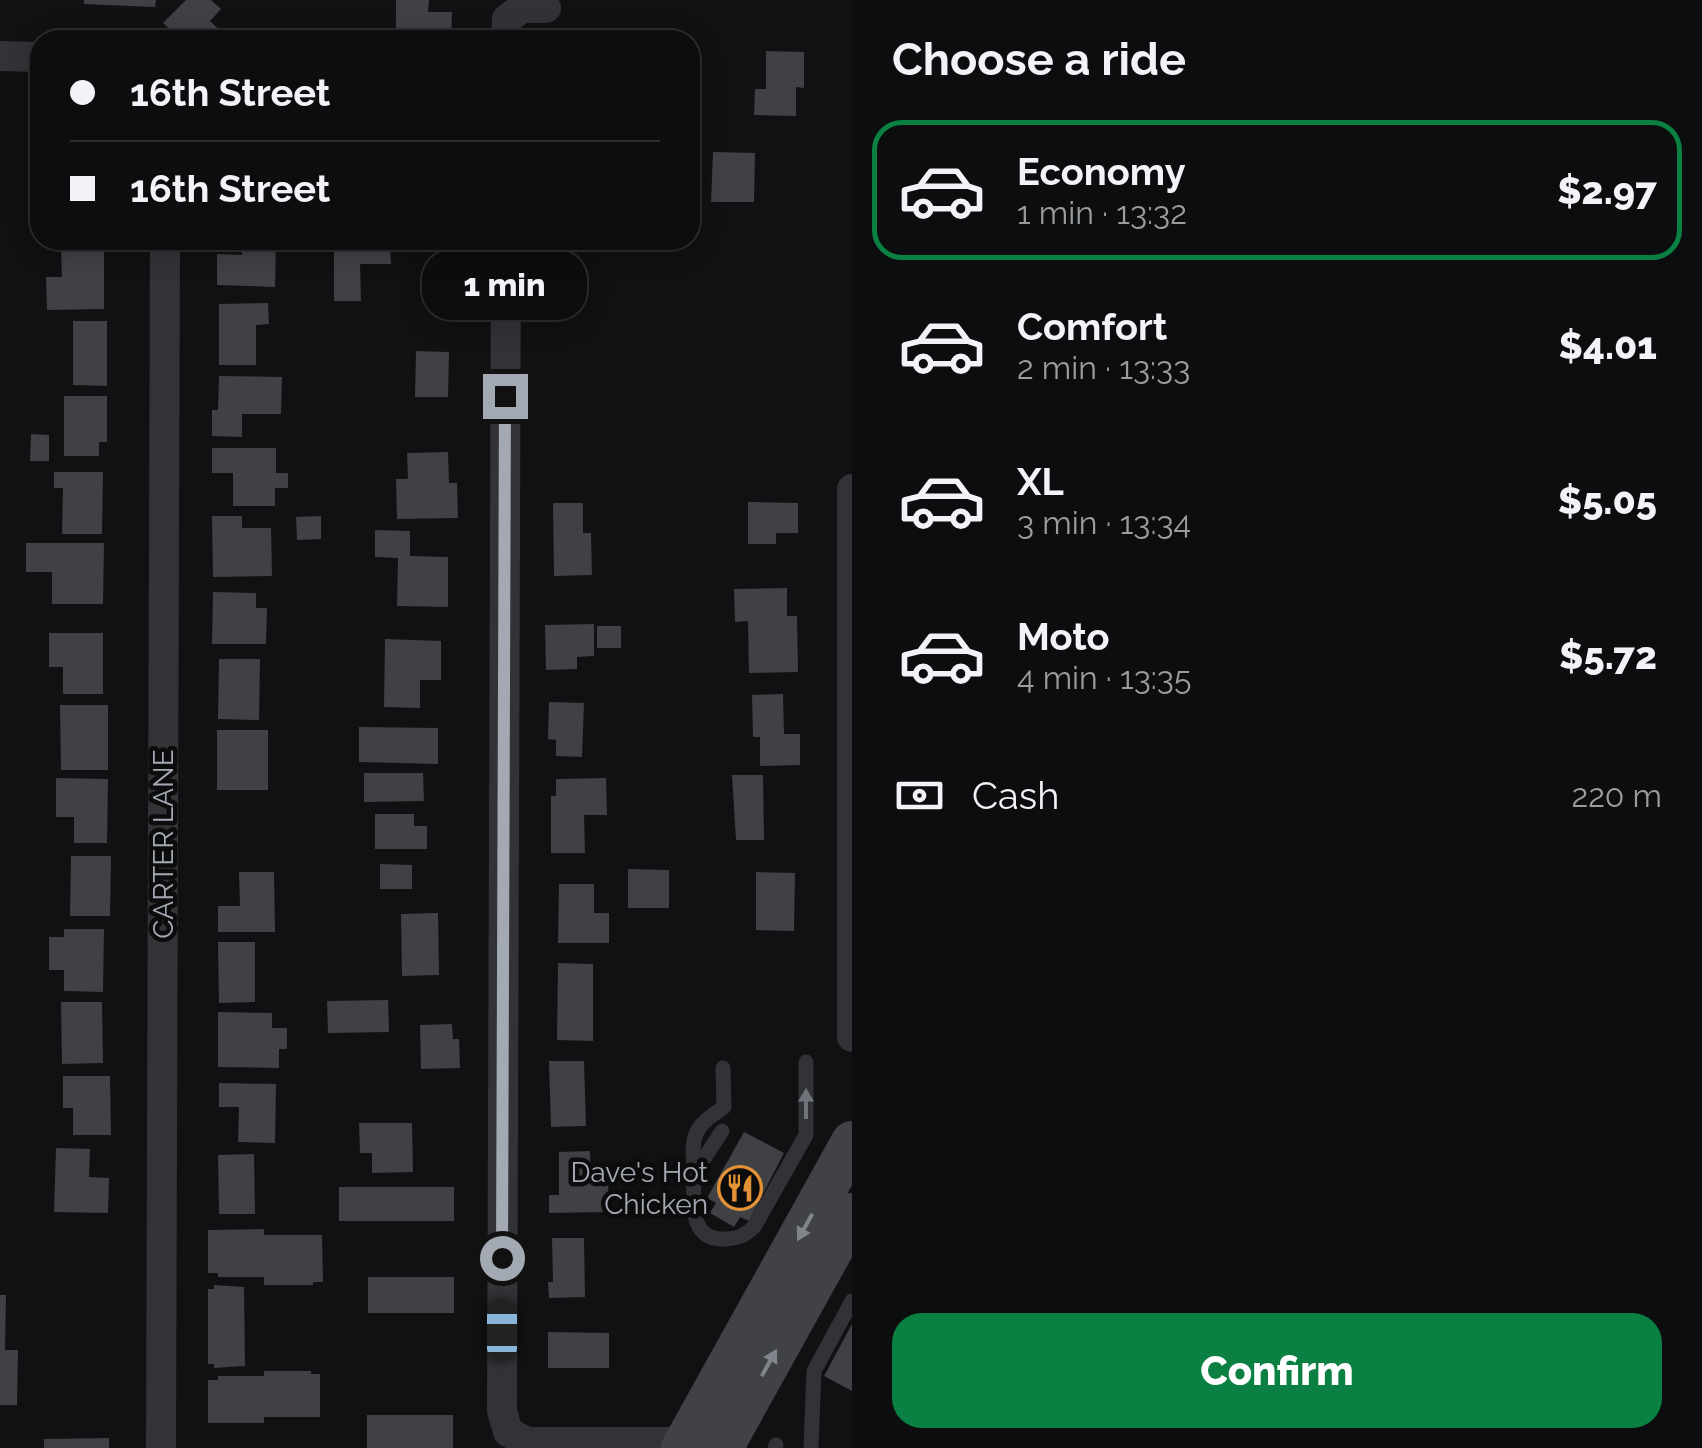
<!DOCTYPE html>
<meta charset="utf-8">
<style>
:root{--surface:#0c0d0e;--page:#151617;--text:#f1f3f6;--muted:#9a9c9e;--line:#2c2d2e;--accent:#0b8043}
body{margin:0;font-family:Raleway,sans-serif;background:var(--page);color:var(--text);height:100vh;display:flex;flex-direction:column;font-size:38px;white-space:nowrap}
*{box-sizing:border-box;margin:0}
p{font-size:32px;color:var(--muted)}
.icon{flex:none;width:55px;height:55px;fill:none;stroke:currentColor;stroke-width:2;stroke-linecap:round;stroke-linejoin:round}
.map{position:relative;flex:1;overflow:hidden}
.drawer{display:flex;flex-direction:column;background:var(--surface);width:850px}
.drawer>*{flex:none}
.guide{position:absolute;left:30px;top:30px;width:670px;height:220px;border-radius:30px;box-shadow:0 5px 25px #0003,0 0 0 2px var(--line);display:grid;align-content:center;height:220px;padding:0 40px;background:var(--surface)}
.end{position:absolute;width:45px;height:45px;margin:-22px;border:12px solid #a3a9b2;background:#111;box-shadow:0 0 0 5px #111}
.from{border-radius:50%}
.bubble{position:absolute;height:70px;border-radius:30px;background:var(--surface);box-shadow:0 5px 25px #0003,0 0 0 2px var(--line);font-size:32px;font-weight:800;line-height:70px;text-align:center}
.car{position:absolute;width:30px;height:60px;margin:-30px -15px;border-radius:12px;box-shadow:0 0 8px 2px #0007;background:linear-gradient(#222 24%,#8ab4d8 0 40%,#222 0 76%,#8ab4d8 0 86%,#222 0)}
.guide b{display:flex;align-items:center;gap:35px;height:95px;font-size:38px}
.guide b+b{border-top:2px solid var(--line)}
.guide i{width:25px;height:25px;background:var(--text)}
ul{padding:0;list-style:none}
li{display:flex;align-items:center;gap:30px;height:140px;margin:0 20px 15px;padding:0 20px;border:5px solid transparent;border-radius:30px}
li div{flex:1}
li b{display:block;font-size:38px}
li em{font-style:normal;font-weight:800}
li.current{border-color:var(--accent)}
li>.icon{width:90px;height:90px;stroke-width:1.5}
h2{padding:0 40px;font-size:45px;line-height:120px}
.pay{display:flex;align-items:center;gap:25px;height:110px;padding:0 40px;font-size:38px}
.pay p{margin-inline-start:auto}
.action{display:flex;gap:20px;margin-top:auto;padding:20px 40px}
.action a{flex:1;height:115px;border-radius:30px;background:var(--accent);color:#fff;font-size:40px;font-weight:800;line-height:115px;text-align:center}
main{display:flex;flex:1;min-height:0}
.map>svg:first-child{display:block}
.building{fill:#3f4145}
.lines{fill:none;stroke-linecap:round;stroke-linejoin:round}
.lane{stroke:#323336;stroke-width:15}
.street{stroke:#323336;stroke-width:30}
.secondary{stroke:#404246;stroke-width:42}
.oneway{fill:#70747a}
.oneway2{fill:#80858c}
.route{stroke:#a3a9b2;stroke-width:12}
.labels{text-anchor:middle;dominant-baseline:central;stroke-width:9;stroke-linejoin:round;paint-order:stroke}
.street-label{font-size:28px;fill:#a3a9b2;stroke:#0c0c0d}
.poi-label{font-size:28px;fill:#a3a9b2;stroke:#0c0c0d;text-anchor:end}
</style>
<main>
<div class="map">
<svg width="852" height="1448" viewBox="0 0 852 1448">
<rect width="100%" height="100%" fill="#101112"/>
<!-- building -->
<g class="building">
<polygon points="84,0 156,0 155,7 84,4"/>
<polygon points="186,0 211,0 221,9 210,21 230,40 181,40 163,23"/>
<polygon points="396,0 429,0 428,12 452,12 451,40 396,40"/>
<polygon points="766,51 804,52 804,88 796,87 796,116 754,115 755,89 766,89"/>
<polygon points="28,108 40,108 40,148 29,148"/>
<polygon points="713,152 755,153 754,202 711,202"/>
<polygon points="243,240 276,240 275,287 217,285 217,254 242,255"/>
<polygon points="104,246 104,309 47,310 46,277 62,277 61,247"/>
<polygon points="334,248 390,248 391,264 360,264 361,301 334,301"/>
<polygon points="268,303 269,324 256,325 256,365 219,365 219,304"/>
<polygon points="73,321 107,321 107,386 73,385"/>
<polygon points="416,351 449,352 448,397 415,397"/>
<polygon points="219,376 282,377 281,414 242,414 242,437 212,436 212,410 218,410"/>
<polygon points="64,396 107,396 107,442 99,442 99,456 64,456"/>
<polygon points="31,434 49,435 49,461 30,461"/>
<polygon points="212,448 276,448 276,473 288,473 288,488 275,488 275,506 233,506 233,473 212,473"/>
<polygon points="448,452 449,483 457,483 458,518 397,519 396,479 408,479 407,453"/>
<polygon points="54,472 103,472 102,534 62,534 63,488 54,488"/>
<polygon points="748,502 798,503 798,533 776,533 776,544 748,544"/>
<polygon points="553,503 583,503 583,533 591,533 592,575 554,576"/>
<polygon points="212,516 242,516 242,528 271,528 272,576 213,577"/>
<polygon points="321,516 321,539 297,540 296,517"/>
<polygon points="375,530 410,531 410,556 448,557 448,607 397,606 398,558 375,557"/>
<polygon points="26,543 104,543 103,604 52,604 52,572 26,572"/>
<polygon points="787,588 787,616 797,616 798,672 749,673 748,621 735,622 734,589"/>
<polygon points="213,592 256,593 256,608 267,608 266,644 212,644"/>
<polygon points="594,624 594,656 577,657 577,669 546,670 545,625"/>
<rect x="597" y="626" width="24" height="22"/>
<polygon points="49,633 103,633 103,694 63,694 63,667 49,667"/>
<polygon points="385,639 441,641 441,680 420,680 420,708 384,707"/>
<polygon points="219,659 260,659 259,720 218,719"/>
<polygon points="783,694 784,734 800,734 800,765 760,766 760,737 753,737 752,695"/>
<polygon points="549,702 584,703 582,757 556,756 556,740 548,739"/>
<polygon points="60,705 108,705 108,770 61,770"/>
<polygon points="359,727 438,728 438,764 359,762"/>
<rect x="217" y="730" width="51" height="60"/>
<polygon points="364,773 423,773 424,801 364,802"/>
<polygon points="732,775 763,775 764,840 736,840"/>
<polygon points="56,778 108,779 107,843 74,843 74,817 56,817"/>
<polygon points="606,778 607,815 584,815 585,853 551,853 551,796 556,796 556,779"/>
<polygon points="375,814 414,814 414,826 427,826 427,849 375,849"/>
<polygon points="71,856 111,856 110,916 70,916"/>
<polygon points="380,864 412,865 412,889 380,889"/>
<polygon points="628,869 669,870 669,908 628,908"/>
<polygon points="239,872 274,872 275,932 218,932 218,906 240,906"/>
<polygon points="756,872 795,873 794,931 756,930"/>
<polygon points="559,884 594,884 594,913 609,913 609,943 558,943"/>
<polygon points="438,913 439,975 402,976 401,914"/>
<polygon points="64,929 104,929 103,992 64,991 64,970 49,970 49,937 64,937"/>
<polygon points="218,942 255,942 255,1002 219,1003"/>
<polygon points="558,963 593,964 593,1041 557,1040"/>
<polygon points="388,1000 389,1032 328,1033 327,1001"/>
<polygon points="61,1002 102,1002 103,1063 62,1064"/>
<polygon points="218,1012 272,1013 272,1028 287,1028 287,1049 279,1049 279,1068 218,1067"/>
<polygon points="452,1024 453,1039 459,1039 460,1068 421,1069 420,1025"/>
<polygon points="549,1061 584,1061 586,1126 551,1127"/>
<polygon points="63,1076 110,1076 111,1135 73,1135 73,1108 63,1108"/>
<polygon points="219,1083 276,1084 275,1143 238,1142 239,1107 219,1107"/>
<polygon points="359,1123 412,1123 413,1172 372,1173 372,1153 360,1153"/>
<polygon points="744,1132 784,1153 749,1221 740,1217 734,1227 710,1213 716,1203 707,1198"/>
<polygon points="56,1148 90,1149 89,1177 109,1178 108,1213 54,1212"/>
<polygon points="590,1151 591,1179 608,1179 609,1212 549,1213 549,1195 559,1195 559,1152"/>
<polygon points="254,1154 255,1214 219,1214 218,1155"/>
<rect x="339" y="1187" width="115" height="34"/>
<polygon points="264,1229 264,1235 322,1235 323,1282 313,1282 313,1285 264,1285 264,1277 218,1277 218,1273 208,1273 208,1230"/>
<polygon points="552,1238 584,1238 585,1297 549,1298 548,1282 553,1282"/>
<rect x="368" y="1277" width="86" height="36"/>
<polygon points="214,1285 244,1287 245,1366 214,1368 214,1364 208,1364 208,1289 214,1289"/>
<polygon points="0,1295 6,1295 5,1350 18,1350 17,1405 0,1405"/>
<polygon points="852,1324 852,1391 824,1376"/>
<polygon points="548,1332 609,1333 609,1368 548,1368"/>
<polygon points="264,1371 311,1371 311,1374 320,1374 320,1417 264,1417 264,1423 208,1423 208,1380 218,1380 218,1376 264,1376"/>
<rect x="367" y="1415" width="86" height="33"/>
<polygon points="109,1438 109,1448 44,1448 44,1439"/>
</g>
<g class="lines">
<!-- lane -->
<g class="lane">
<path d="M723,1068L724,1107C714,1115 701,1121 696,1134C691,1145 694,1161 694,1173C694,1200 687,1241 726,1239C740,1238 744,1236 754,1227L806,1135V1062"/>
<polyline points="694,1174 722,1131"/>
<polyline points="811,1446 814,1371 852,1301"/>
<polyline points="775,1448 776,1445"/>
</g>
<!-- street -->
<g class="street">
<polyline points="506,40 507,19 522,8 546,8"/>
<polyline points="0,56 40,57"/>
<polyline points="506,240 502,1411 508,1432 527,1442 704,1442"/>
<polyline points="852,489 852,1037"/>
<polyline points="161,1448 165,240"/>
</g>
<!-- secondary -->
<g class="secondary">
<polyline points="682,1448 852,1142"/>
<polyline points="722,1448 852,1214"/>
</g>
</g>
<!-- one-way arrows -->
<defs><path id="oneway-solid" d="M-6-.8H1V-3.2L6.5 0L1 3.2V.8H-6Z" transform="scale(2.5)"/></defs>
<use class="oneway" href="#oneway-solid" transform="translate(806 1104) rotate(-90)"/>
<g class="oneway2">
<use href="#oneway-solid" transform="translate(805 1227) rotate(119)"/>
<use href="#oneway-solid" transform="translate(769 1363) rotate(-61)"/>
</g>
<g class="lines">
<!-- route -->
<polyline class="route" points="502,1258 505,396"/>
</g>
<!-- icons -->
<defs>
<g id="restaurant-ring" transform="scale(2.25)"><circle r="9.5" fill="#0c0c0d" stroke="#e59236" stroke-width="1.5"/><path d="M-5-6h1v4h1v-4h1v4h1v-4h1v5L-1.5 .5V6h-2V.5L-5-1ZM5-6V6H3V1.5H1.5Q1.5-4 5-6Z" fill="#e59236"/></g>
</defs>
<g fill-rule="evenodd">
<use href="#restaurant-ring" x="740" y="1188"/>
</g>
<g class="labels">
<!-- street labels -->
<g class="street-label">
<text transform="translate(163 844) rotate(-90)">CARTER LANE</text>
</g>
<!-- poi labels -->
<g class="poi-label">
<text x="708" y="1172">Dave's Hot<tspan x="708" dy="32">Chicken</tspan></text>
</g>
</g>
</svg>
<i class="end from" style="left:502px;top:1258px"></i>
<i class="end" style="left:505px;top:396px"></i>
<div class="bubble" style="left:422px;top:250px;width:165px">1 min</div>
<i class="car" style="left:502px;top:1330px;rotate:0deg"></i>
<div class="guide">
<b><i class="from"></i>16th Street</b>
<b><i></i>16th Street</b>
</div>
</div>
<section class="drawer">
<h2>Choose a ride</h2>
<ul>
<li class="current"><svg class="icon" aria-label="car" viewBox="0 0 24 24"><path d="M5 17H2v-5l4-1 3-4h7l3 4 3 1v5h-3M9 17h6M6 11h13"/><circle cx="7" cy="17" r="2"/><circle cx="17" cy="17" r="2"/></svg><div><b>Economy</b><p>1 min · 13:32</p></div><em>$2.97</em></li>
<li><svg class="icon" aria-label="car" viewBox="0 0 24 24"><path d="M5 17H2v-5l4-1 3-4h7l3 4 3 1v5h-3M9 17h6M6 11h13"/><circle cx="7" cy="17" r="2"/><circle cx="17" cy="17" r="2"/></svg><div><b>Comfort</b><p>2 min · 13:33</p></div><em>$4.01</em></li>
<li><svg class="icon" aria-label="car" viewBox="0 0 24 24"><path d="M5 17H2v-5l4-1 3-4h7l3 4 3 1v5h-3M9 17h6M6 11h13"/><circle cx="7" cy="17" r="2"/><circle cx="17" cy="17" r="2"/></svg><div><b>XL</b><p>3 min · 13:34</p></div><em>$5.05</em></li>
<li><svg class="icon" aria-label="car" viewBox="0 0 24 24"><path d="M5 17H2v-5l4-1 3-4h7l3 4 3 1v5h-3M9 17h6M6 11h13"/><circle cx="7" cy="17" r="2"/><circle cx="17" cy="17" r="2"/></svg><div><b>Moto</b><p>4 min · 13:35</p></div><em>$5.72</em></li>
</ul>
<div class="pay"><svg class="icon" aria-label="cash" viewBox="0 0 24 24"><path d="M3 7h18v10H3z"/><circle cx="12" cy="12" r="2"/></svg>Cash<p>220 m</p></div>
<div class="action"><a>Confirm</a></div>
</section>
</main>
